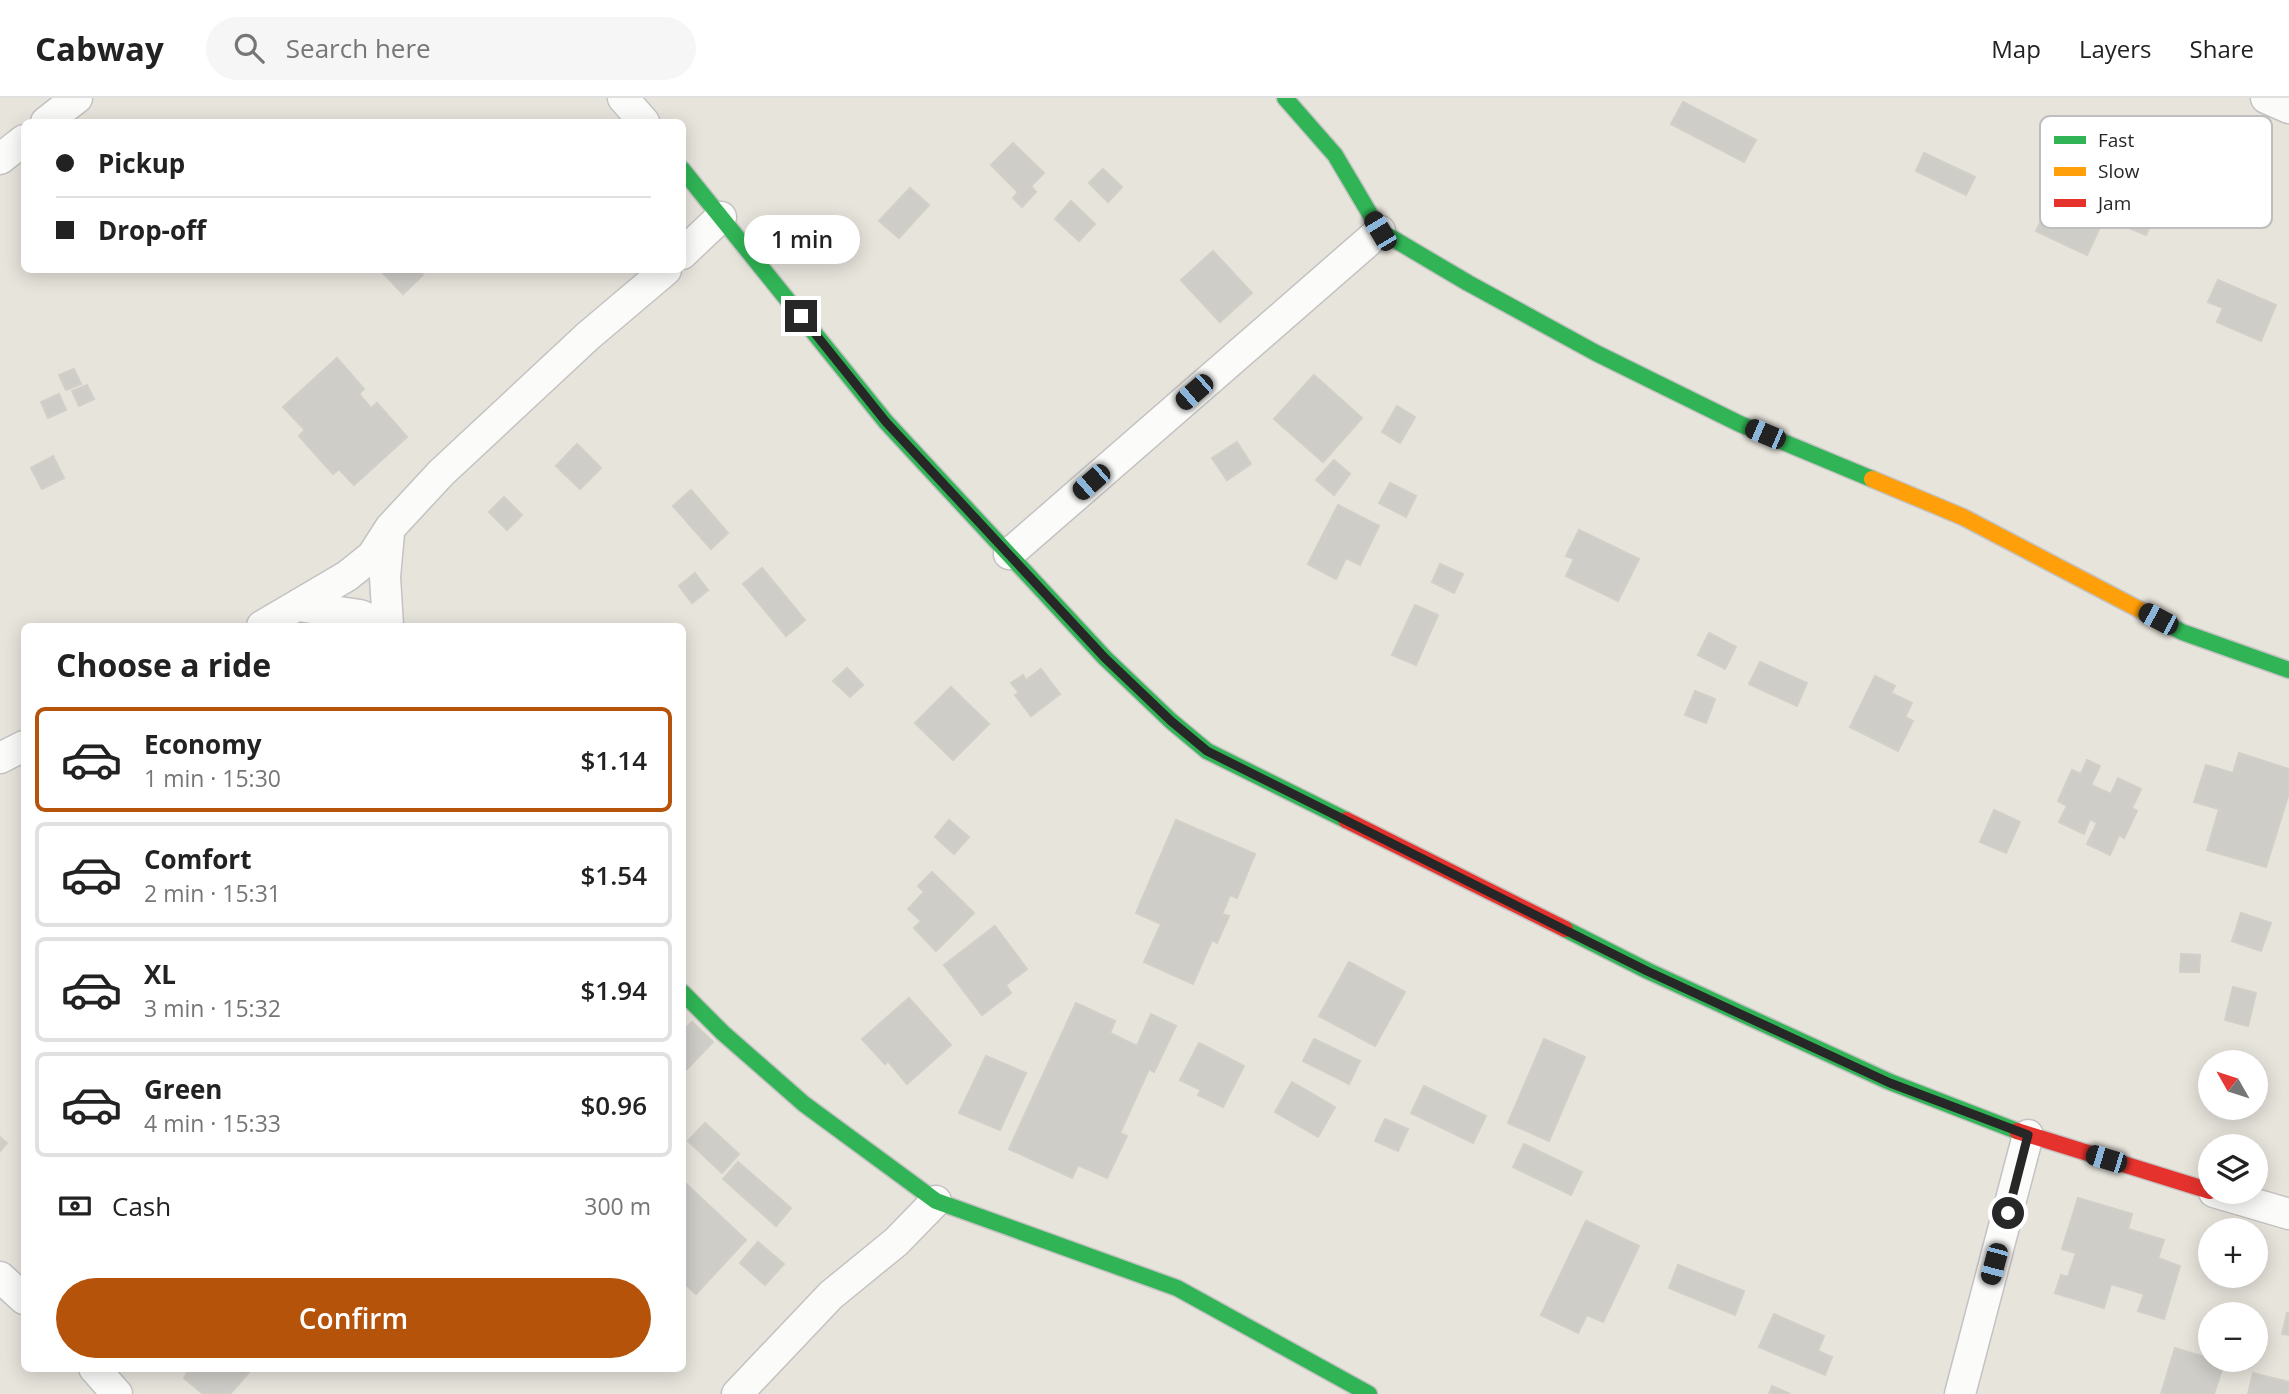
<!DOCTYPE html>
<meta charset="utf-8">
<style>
:root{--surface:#fff;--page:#f6f6f6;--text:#222;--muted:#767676;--line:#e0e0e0;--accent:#b45309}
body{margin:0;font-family:"Open Sans",sans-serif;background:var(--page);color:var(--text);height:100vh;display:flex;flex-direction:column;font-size:26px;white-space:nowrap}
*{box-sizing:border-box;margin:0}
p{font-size:23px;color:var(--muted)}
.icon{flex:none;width:38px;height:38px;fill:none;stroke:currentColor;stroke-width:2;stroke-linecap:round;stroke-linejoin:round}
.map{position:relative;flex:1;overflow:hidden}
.drawer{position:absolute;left:21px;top:525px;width:665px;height:749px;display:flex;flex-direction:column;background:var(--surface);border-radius:10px;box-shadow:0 4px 18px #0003}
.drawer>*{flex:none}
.banner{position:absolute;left:21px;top:21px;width:665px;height:154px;border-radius:10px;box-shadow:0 4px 18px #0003;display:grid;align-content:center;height:154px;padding:0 35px;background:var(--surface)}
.needle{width:46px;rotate:309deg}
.buttons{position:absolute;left:2198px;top:952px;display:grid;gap:14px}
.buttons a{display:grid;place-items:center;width:70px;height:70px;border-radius:50%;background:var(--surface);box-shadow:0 4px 18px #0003;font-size:35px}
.end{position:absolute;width:32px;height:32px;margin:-16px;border:9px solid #272727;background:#fff;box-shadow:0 0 0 4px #fff}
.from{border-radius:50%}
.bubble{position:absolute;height:49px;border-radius:24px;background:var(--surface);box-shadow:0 4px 18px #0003;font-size:23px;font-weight:600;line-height:49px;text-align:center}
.car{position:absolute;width:21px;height:42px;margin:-21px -10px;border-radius:9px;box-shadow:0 0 5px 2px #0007;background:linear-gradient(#222 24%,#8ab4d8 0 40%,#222 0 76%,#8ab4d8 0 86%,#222 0)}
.banner b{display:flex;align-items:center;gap:24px;height:66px;font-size:26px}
.banner b+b{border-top:2px solid var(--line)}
.banner i{width:18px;height:18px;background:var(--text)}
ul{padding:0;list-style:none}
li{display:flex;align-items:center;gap:21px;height:105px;margin:0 14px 10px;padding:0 21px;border:4px solid var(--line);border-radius:10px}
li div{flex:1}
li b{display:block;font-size:26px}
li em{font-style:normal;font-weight:600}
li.active{border-color:var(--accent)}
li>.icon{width:63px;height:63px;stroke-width:1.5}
h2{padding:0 35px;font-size:32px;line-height:84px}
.pay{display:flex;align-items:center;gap:18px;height:77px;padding:0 35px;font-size:26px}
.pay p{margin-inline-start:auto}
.cta{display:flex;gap:14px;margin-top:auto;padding:14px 35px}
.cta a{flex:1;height:80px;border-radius:42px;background:var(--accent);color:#fff;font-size:28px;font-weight:600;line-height:80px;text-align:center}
header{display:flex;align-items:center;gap:42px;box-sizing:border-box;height:98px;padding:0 35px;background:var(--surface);border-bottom:2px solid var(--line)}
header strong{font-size:33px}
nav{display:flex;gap:38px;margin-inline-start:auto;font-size:24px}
.search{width:490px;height:63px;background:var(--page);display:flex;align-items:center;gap:18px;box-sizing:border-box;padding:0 24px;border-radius:38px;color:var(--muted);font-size:26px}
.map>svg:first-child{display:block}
.building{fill:#cfcdc8;stroke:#d2cfc8;stroke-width:2}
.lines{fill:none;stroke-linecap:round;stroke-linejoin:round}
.street-casing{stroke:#c4c2c2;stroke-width:33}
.fast-casing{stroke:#c4c2c2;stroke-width:19}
.slow-casing{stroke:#c4c2c2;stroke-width:19}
.jam-casing{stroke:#c4c2c2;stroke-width:19}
.street{stroke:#fbfbfa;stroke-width:30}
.fast{stroke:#30b455;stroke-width:16}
.slow{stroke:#ff9f0a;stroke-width:16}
.jam{stroke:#e5322d;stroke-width:16}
.route{stroke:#272727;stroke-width:9}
.key{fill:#fff;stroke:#bebebe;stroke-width:2}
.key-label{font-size:19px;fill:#272727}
</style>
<header>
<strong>Cabway</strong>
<div class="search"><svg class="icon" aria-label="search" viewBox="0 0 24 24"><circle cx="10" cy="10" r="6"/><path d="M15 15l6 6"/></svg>Search here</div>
<nav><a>Map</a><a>Layers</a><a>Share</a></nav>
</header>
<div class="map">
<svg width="2289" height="1296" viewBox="0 0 2289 1296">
<rect width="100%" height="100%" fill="#e7e4dc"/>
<!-- building -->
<g class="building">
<polygon points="1683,4 1756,42 1744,64 1671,26"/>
<polygon points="1013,45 1044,75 1031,88 1036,94 1022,109 1013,100 1018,94 991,67"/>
<polygon points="1924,55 1975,79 1966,97 1916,73"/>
<polygon points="1103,71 1122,89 1108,104 1089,85"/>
<polygon points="910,90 929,107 899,140 879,123"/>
<polygon points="1071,103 1095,126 1079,143 1055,121"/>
<polygon points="2049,107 2100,129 2087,157 2036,133"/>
<polygon points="2138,109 2155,117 2146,137 2129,130"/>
<polygon points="1213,153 1252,195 1220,224 1181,182"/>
<polygon points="380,172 418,172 423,177 403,196"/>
<polygon points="2218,182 2276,207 2261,243 2217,224 2223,210 2208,204"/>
<polygon points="337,260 364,291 359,296 371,310 377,305 407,339 354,387 339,371 333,376 299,338 305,332 283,309"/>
<polygon points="74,271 81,286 66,292 59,277"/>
<polygon points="1314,277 1362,320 1323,364 1274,321"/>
<polygon points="87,287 94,301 79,308 72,293"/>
<polygon points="59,296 66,312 48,320 41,304"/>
<polygon points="1397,308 1415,319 1400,345 1382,334"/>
<polygon points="1237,344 1251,366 1227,382 1212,360"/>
<polygon points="577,346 601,370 580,391 556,368"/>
<polygon points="53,358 64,380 42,391 31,370"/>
<polygon points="1334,362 1350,376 1334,397 1316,382"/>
<polygon points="1390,385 1416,398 1406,419 1379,405"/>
<polygon points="691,392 728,435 711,451 673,408"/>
<polygon points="504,399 522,417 507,432 489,414"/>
<polygon points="1338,407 1379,428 1360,467 1346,460 1336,481 1308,466"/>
<polygon points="1579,432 1639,461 1618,503 1566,478 1574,461 1566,458"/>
<polygon points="1440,466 1463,476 1454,495 1432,484"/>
<polygon points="762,470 805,522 786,538 743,486"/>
<polygon points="695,475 708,492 692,505 679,488"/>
<polygon points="1415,507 1438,517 1416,567 1392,557"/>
<polygon points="1709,535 1736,549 1725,571 1698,557"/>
<polygon points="1760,564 1807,585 1797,608 1749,586"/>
<polygon points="847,570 863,587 850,599 833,583"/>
<polygon points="1041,571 1060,596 1031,618 1015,597 1019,595 1011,585 1023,577 1026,582"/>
<polygon points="1875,578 1895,588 1891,595 1912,605 1905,619 1913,623 1898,653 1850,629"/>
<polygon points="951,589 989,626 953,662 915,625"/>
<polygon points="1695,593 1715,601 1706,625 1685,617"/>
<polygon points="2239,655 2289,671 2289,695 2266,769 2207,752 2219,711 2194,704 2206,667 2233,675"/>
<polygon points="2087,662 2100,668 2091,687 2111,696 2118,680 2141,691 2132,710 2137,713 2124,740 2119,737 2110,757 2087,746 2097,725 2090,721 2084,736 2059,724 2067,708 2058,703 2072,672 2081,676"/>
<polygon points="1994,712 2020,724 2006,755 1980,744"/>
<polygon points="949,722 969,739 954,756 935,739"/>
<polygon points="1176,722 1255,756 1237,800 1230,797 1222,816 1229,818 1217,845 1212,842 1193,886 1144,864 1161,826 1136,815"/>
<polygon points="932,774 974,815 936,853 914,830 921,823 908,811 924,794 918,788"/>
<polygon points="2241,815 2271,825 2261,853 2232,843"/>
<polygon points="995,828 1027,871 1006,887 1011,895 982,917 944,867"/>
<polygon points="2181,856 2200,857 2199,874 2180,874"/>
<polygon points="1349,864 1405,894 1375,948 1319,918"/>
<polygon points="2233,889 2256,895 2248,928 2225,922"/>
<polygon points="909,900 951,947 907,986 888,963 885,966 862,941"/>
<polygon points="1076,905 1115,923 1110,935 1137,948 1151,916 1176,928 1154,974 1149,971 1120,1035 1127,1038 1107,1080 1078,1067 1072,1080 1009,1051"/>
<polygon points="692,924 713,944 682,976 682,934"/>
<polygon points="1314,941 1360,963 1349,986 1303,963"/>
<polygon points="1544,941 1585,959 1549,1043 1508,1025"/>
<polygon points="1199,945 1244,968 1223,1009 1198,997 1201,992 1180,982"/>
<polygon points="986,958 1026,975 1000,1032 959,1015"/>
<polygon points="1292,984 1335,1009 1318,1039 1275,1014"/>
<polygon points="1424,988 1486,1018 1473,1045 1411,1015"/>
<polygon points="1385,1021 1408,1031 1398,1053 1375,1043"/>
<polygon points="705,1025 739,1056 722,1075 688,1043"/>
<polygon points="0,1039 7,1045 0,1053"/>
<polygon points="1524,1046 1582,1074 1571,1097 1513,1069"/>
<polygon points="738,1064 791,1110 776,1128 723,1081"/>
<polygon points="682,1082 746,1142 696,1196 682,1183"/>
<polygon points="2078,1100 2132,1116 2128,1131 2164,1142 2158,1160 2180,1168 2164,1221 2138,1213 2144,1196 2111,1186 2104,1210 2055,1195 2061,1177 2068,1179 2076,1155 2062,1151"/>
<polygon points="1586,1123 1639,1148 1603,1224 1587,1217 1578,1235 1541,1217"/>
<polygon points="758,1144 784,1166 765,1187 740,1165"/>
<polygon points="1678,1167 1744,1193 1735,1217 1669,1190"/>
<polygon points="2287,1215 2289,1215 2289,1237 2282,1236"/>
<polygon points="1774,1216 1824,1238 1818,1253 1832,1259 1825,1277 1759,1249"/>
<polygon points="2175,1250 2224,1265 2214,1296 2161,1296"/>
<polygon points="190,1270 249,1270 251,1272 230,1296 203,1296 184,1280"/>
<polygon points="2253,1275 2289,1284 2289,1296 2248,1296"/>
<polygon points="1772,1288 1790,1296 1769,1296"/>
</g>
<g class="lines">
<!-- street casing -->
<g class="street-casing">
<g id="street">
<polyline points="623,0 644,24"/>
<polyline points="2266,0 2289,10"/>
<polyline points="46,24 77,0"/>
<polyline points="0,61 24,42"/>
<polyline points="682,156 721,119"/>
<polyline points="1009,456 1380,133"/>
<polyline points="298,508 360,517 385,528"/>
<polyline points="262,528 347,478 372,458 390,430 441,375 588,238 666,172"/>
<polyline points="388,528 385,479 389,435"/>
<polyline points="0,660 24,648"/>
<polyline points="2214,1094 2289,1116"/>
<polyline points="0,1179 24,1201"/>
<polyline points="94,1270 117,1296"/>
<polyline points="737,1296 831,1197 896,1144 936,1103"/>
<polyline points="1960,1296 2028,1037"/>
</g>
</g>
<!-- fast casing -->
<g class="fast-casing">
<g id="fast">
<polyline points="1285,0 1335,57 1380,133 1468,185 1596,255 1740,326 1872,381"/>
<polyline points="682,71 886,324 1105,560 1171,623 1207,653 1346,722"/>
<polyline points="2167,526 2182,534 2289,572"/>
<polyline points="1565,831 1648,873 1890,984 2017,1033"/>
<polyline points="682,894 723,935 804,1006 936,1103 1177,1190 1369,1296"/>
</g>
</g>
<!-- slow casing -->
<g class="slow-casing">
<polyline id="slow" points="1872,381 1963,419 2167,526"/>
</g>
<!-- jam casing -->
<g class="jam-casing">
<g id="jam">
<polyline points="1346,722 1565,831"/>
<polyline points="2017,1033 2210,1093"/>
</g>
</g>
<!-- street -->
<use href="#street" class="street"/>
<!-- fast -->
<use href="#fast" class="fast"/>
<!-- slow -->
<use href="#slow" class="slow"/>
<!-- jam -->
<use href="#jam" class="jam"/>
</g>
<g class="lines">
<!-- route -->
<polyline class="route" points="801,218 886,324 1105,560 1171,623 1207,653 1647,873 1890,985 2028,1037 2008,1115"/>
</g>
<!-- legend -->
<rect x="2040" y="18" width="232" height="112" rx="10" class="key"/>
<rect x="2054" y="38" width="32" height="8" fill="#30b455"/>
<rect x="2054" y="69" width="32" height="9" fill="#ff9f0a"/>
<rect x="2054" y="101" width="32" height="8" fill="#e5322d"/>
<g class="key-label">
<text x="2098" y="49">Fast</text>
<text x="2098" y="80">Slow</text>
<text x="2098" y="112">Jam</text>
</g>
</svg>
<div class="buttons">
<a><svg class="needle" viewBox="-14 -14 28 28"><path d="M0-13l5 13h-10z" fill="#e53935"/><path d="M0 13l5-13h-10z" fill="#767676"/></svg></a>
<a><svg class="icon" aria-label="layers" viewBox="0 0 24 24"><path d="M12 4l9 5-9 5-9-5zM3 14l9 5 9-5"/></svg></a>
<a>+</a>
<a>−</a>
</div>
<i class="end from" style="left:2008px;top:1115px"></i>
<i class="end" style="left:801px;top:218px"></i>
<div class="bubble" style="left:744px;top:117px;width:116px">1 min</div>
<i class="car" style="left:1380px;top:133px;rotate:329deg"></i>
<i class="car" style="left:1194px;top:294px;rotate:229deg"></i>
<i class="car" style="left:1765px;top:336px;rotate:293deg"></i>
<i class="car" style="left:1091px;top:384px;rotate:229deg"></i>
<i class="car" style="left:2158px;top:521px;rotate:298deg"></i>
<i class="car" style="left:2106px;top:1061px;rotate:287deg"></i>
<i class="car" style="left:1994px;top:1166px;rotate:195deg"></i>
<div class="banner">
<b><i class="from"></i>Pickup</b>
<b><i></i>Drop-off</b>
</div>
<section class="drawer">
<h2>Choose a ride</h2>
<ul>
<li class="active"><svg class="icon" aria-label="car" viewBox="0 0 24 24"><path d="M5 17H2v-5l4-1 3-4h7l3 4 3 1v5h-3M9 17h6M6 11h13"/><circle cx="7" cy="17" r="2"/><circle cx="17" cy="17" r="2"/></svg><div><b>Economy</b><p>1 min · 15:30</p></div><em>$1.14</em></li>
<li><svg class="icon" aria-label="car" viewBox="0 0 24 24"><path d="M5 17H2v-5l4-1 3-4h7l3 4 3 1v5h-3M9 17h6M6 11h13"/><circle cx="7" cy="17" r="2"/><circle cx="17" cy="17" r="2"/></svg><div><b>Comfort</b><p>2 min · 15:31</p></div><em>$1.54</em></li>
<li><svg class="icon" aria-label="car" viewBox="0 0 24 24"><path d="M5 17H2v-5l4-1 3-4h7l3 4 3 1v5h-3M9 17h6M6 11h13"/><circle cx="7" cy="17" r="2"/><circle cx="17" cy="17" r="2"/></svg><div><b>XL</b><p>3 min · 15:32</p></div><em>$1.94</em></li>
<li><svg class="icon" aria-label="car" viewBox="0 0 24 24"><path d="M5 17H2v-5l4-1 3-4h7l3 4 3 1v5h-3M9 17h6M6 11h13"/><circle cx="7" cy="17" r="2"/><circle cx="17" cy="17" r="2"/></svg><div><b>Green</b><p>4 min · 15:33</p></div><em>$0.96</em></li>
</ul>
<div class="pay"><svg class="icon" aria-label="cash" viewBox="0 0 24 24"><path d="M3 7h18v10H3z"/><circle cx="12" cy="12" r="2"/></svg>Cash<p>300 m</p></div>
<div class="cta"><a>Confirm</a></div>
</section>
</div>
